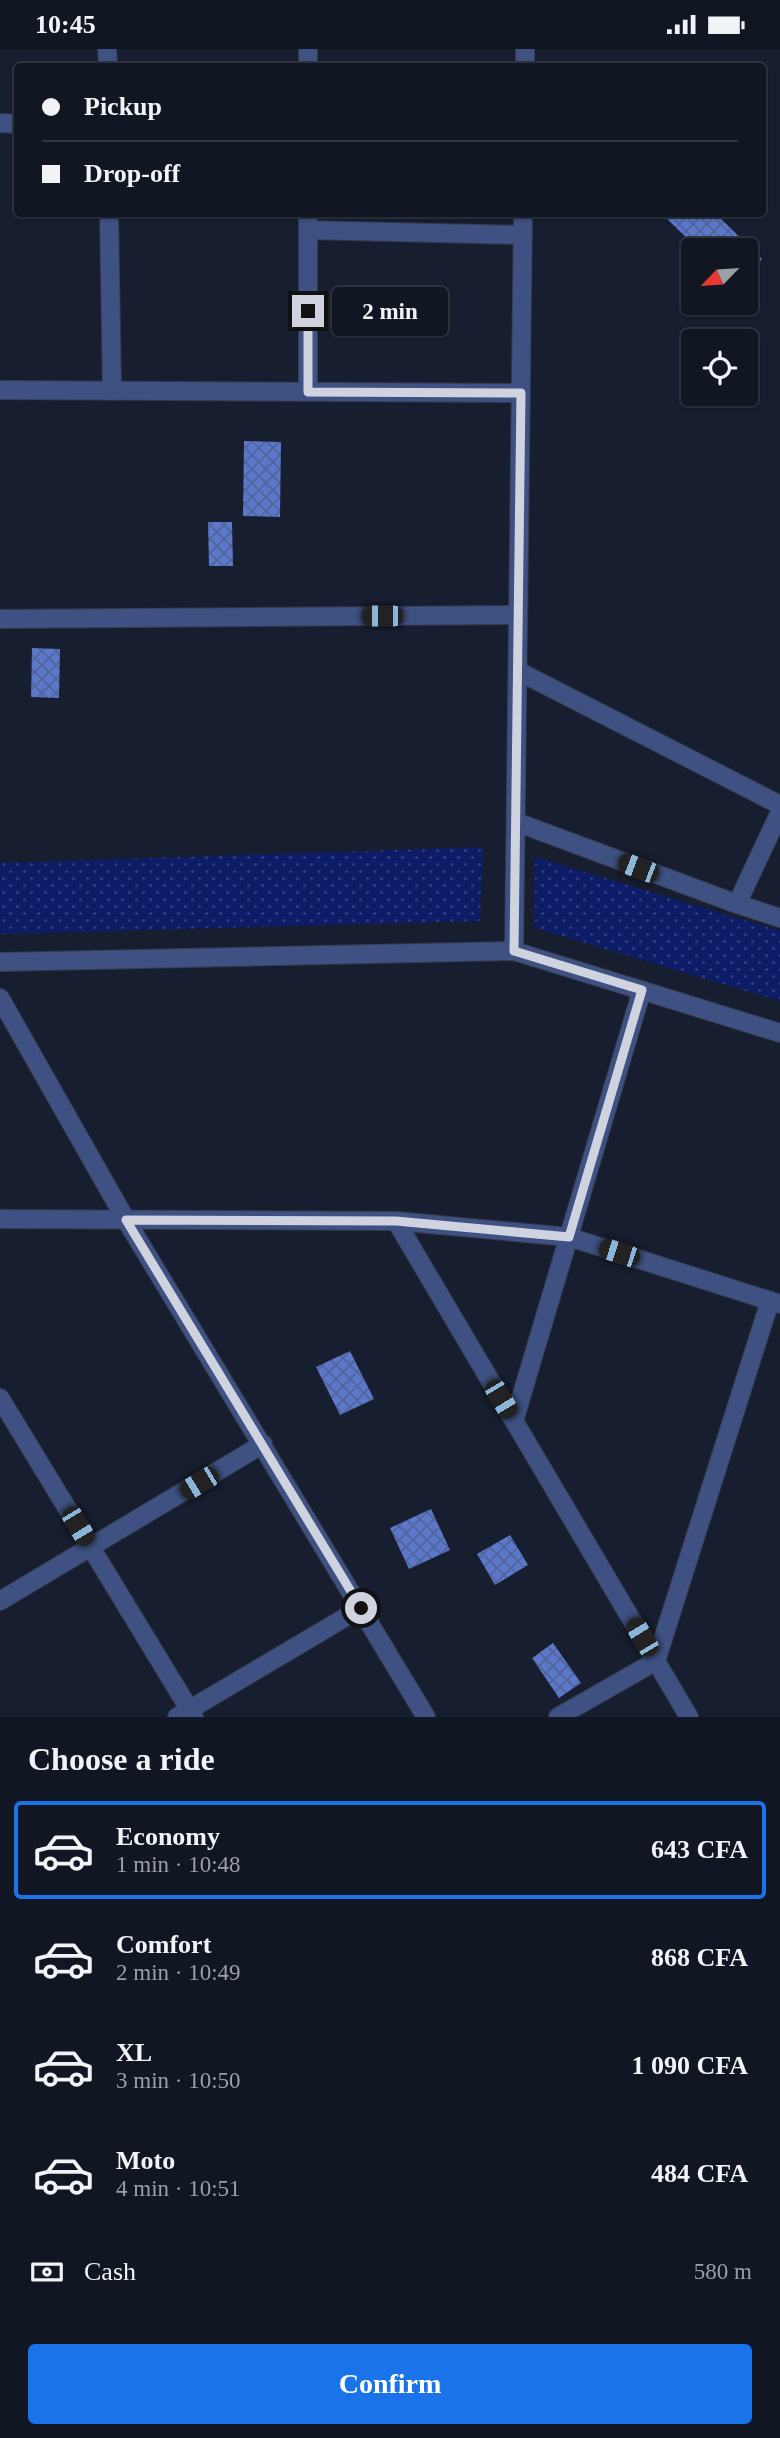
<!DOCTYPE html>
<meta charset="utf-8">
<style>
:root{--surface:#111623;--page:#1a1f2b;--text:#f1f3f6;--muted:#9c9fa6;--line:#303541;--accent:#1a73e8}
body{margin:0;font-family:Georgia,serif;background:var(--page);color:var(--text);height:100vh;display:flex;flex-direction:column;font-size:26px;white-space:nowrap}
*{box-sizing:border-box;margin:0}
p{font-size:23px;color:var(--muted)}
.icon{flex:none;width:38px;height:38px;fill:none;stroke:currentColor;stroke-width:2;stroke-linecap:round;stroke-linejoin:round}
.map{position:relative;height:1668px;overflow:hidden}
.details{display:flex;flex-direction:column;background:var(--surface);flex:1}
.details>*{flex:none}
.banner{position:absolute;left:14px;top:14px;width:752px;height:154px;border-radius:7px;box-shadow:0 2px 5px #0004,0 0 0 2px var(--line);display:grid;align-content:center;height:154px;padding:0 28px;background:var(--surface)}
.needle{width:46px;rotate:245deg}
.fabs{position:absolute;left:681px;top:189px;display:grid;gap:14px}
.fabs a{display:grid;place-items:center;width:77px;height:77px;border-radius:7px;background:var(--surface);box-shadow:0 2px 5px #0004,0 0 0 2px var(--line);font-size:35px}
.end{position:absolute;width:32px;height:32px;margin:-16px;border:9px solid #ced3df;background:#111;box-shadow:0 0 0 4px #111}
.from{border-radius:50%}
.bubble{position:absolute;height:49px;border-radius:7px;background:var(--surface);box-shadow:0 2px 5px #0004,0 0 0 2px var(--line);font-size:23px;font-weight:600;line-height:49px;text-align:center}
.car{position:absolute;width:21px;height:42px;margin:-21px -10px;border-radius:9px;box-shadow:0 0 5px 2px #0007;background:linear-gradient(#222 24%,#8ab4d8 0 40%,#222 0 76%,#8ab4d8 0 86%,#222 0)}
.banner b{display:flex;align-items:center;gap:24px;height:66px;font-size:26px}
.banner b+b{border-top:2px solid var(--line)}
.banner i{width:18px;height:18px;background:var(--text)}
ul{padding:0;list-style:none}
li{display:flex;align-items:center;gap:21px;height:98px;margin:0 14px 10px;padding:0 14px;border:4px solid transparent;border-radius:7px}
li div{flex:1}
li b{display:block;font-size:26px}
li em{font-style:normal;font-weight:600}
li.active{border-color:var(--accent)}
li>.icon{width:63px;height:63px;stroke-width:1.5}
h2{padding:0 28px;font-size:32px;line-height:84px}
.pay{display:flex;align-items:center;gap:18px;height:77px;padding:0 28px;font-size:26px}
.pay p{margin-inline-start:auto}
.cta{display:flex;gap:14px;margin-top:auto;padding:14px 28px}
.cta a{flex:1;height:80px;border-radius:7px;background:var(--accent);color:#fff;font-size:28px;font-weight:600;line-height:80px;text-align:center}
.status{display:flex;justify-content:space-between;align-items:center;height:49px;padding:0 35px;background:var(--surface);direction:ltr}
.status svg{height:19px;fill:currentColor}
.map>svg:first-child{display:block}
.grass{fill:url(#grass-dots)}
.building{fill:url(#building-cross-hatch)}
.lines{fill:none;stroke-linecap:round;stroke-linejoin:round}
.minor-casing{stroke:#343b4b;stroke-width:20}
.minor{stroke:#3e5182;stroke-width:18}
.route{stroke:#ced3df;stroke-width:9}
</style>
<div class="status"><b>10:45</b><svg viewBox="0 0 49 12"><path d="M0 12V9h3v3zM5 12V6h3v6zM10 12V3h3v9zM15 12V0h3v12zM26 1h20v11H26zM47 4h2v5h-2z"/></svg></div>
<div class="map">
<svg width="780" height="1668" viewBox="0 0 780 1668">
<defs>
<pattern id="grass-dots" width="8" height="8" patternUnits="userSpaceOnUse" patternTransform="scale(1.75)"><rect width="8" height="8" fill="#0d1c66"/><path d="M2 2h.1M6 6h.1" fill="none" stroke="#2f3c7b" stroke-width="1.8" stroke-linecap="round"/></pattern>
<pattern id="building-cross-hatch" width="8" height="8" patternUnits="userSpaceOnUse" patternTransform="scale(1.75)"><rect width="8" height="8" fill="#5b78ca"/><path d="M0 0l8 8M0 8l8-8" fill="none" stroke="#51649b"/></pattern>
</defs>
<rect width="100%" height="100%" fill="#171e2f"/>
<!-- grass -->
<g class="grass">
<polygon points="483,798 480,872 0,885 0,814"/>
<polygon points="535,808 780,882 780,952 535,879"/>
</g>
<!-- building -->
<g class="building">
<polygon points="661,164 715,164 762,210 746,228 746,201 699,201"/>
<polygon points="244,392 281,393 280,468 243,467"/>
<polygon points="208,473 232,473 233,517 209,517"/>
<polygon points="32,599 60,600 59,649 31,648"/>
<polygon points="350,1302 374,1350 340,1366 316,1318"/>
<polygon points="431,1460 450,1501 409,1520 390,1479"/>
<polygon points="510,1486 528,1516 495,1536 477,1505"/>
<polygon points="553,1594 581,1634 559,1649 532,1609"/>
</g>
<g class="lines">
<!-- minor casing -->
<g class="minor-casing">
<g id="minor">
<polyline points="107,0 108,18"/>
<polyline points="308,18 308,0"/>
<polyline points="525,18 525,0"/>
<polyline points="0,74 18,75"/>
<polyline points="109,164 112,342"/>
<polyline points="308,164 308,343"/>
<polyline points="308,181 523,186"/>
<polyline points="0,341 521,344"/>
<polyline points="0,570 518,566"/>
<polyline points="518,622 780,756"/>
<polyline points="516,773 737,855 780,869"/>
<polyline points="737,855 780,763"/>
<polyline points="514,902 523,164"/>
<polyline points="0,913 514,902 780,984"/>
<polyline points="0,949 126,1171 426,1668"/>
<polyline points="0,1170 396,1172 569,1188 780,1255"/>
<polyline points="396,1172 689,1668"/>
<polyline points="0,1349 194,1668"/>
<polyline points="514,1372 642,941"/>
<polyline points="0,1552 263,1395"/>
<polyline points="177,1668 361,1559"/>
<polyline points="558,1668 656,1612 770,1252"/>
</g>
</g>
<!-- minor -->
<use href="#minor" class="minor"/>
</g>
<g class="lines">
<!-- route -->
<polyline class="route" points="308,262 308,343 521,344 514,902 642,941 569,1188 396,1172 126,1171 361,1559"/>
</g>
</svg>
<div class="fabs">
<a><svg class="needle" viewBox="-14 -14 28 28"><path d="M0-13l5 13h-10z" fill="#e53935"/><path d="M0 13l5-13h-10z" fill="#9c9fa6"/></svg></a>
<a><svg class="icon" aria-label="locate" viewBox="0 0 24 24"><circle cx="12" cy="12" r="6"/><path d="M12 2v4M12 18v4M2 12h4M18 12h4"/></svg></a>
</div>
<i class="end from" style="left:361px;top:1559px"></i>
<i class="end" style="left:308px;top:262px"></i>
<div class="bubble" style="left:332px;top:238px;width:116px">2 min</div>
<i class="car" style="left:382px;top:567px;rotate:270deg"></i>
<i class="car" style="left:638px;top:819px;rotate:291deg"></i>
<i class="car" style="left:619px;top:1204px;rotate:288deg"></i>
<i class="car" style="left:501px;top:1350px;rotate:149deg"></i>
<i class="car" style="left:199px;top:1434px;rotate:239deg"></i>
<i class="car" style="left:78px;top:1477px;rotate:149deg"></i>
<i class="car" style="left:642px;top:1588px;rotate:329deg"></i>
<div class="banner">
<b><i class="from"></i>Pickup</b>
<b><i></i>Drop-off</b>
</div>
</div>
<section class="details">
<h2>Choose a ride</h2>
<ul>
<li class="active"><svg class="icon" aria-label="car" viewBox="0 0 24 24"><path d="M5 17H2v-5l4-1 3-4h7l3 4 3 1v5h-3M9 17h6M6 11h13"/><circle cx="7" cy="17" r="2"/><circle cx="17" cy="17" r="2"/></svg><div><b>Economy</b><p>1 min · 10:48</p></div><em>643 CFA</em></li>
<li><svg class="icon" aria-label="car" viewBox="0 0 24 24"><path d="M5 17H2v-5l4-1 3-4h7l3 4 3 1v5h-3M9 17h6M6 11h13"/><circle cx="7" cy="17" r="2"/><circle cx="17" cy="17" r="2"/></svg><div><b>Comfort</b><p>2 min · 10:49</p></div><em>868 CFA</em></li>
<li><svg class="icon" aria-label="car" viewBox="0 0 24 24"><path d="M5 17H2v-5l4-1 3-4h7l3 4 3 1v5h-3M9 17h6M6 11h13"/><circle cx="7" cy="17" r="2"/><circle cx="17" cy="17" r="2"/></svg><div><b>XL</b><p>3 min · 10:50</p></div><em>1 090 CFA</em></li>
<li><svg class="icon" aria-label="car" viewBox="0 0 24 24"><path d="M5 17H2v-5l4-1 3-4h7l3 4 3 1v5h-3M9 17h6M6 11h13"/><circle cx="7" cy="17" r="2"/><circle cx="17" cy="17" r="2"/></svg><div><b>Moto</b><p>4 min · 10:51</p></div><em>484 CFA</em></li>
</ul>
<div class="pay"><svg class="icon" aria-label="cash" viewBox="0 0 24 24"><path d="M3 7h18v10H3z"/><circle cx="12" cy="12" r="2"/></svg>Cash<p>580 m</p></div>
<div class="cta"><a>Confirm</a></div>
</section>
